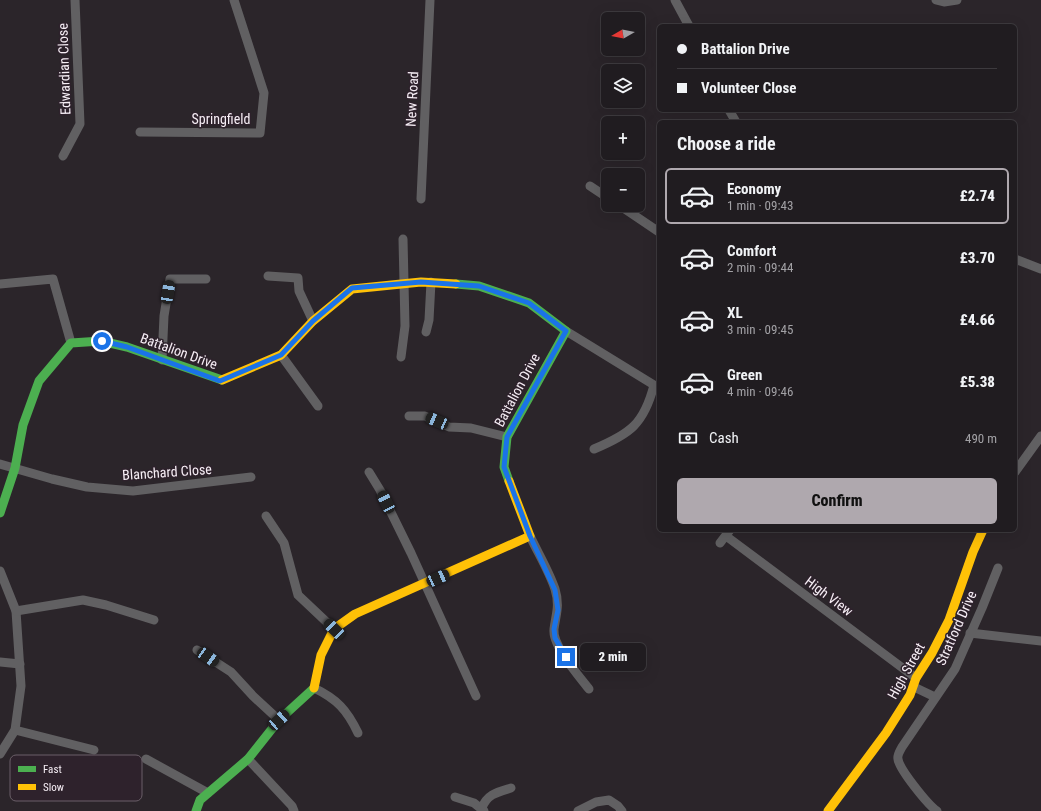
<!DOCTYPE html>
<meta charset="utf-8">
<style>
:root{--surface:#201c20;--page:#2d292d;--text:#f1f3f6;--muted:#a2a1a5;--line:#3d3a3e;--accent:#afa8ae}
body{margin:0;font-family:"Roboto Condensed",sans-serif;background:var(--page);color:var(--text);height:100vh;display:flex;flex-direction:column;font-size:15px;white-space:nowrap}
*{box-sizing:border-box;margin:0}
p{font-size:13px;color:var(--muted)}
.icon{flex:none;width:22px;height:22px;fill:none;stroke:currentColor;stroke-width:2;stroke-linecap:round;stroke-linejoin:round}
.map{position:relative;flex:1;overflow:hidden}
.details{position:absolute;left:657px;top:120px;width:360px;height:412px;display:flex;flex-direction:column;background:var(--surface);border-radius:6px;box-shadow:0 4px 16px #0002,0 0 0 1px var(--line)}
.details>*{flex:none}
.hud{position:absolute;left:657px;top:24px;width:360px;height:88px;border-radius:6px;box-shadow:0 4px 16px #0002,0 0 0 1px var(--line);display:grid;align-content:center;height:88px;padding:0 20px;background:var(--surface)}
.needle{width:26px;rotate:261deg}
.tools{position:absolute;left:601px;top:12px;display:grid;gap:8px}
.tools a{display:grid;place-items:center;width:44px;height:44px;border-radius:6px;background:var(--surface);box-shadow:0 4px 16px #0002,0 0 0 1px var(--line);font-size:20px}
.end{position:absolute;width:18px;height:18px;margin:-9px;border:5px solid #1a73e8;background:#fff;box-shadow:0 0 0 2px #fff}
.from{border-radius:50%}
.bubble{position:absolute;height:28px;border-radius:6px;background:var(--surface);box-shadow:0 4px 16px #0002,0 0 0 1px var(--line);font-size:13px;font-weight:800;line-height:28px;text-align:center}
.car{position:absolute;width:12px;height:24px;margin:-12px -6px;border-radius:5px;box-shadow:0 0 3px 1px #0007;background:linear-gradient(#222 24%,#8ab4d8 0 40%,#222 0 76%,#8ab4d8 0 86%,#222 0)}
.hud b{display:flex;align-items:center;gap:14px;height:38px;font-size:15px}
.hud b+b{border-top:1px solid var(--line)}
.hud i{width:10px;height:10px;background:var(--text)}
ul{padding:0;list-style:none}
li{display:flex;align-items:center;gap:12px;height:56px;margin:0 8px 6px;padding:0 12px;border:2px solid transparent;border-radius:6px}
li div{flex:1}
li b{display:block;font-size:15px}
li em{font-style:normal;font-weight:800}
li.current{border-color:var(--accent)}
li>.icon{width:36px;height:36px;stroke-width:1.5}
h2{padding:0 20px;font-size:18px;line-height:48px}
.pay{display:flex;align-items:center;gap:10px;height:44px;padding:0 20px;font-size:15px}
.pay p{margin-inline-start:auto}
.button{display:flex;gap:8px;margin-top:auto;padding:8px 20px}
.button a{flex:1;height:46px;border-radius:6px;background:var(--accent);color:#111;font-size:16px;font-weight:800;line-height:46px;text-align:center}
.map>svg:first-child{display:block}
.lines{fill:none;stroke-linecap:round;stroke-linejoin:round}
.street{stroke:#616062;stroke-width:9}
.fast{stroke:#4caf50;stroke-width:9}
.slow{stroke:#ffc107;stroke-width:9}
.route{stroke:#1a73e8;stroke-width:5}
.labels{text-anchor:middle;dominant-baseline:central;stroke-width:3;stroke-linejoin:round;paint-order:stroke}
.street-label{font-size:14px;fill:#f6eef5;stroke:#2e222c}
.key{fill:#2e222c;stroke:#6a5f68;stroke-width:1}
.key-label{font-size:11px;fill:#f6eef5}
</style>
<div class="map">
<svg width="1041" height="811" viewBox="0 0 1041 811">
<rect width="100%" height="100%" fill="#2b252a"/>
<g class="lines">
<!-- street -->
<g class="street">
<polyline points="675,0 689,26"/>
<polyline points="936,0 944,2 957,0"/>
<polyline points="729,110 736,122"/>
<polyline points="140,132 260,133 264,93 234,0"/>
<polyline points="63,156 80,124 75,0"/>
<polyline points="590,186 608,198"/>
<polyline points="421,199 430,0"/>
<polyline points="619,205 659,232"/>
<polyline points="1015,259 1041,269"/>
<polyline points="268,276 298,278 299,291 313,321"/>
<polyline points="0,284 53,279 71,343"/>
<path d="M566,331L654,385C644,424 630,434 594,449"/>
<polyline points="426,332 429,320 431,282"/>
<polyline points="281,355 318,406"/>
<polyline points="401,357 405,326 403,239"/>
<polyline points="162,360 164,316 170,279 206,279"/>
<polyline points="409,416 425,416 449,427 471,428 507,437"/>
<polyline points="0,464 52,479 87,487 133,491 251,477"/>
<polyline points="369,472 380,490 411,553 476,696"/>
<polyline points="1015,472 1041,436"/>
<polyline points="266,516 284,543 298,595 334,629"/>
<path d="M530,536C538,553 549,571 555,589C560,605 556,614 554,629C552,646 579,676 589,689"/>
<polyline points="726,536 916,678"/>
<polyline points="720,543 730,530"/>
<polyline points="0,571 16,611 21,686 15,730 0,754"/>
<polyline points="16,611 83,600 106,605 154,620"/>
<polyline points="970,633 1041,641"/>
<polyline points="197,650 231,672 253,696 279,720"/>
<polyline points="0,662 20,664"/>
<polyline points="914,687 935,697"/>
<path d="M314,688C337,699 347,710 358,733"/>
<polyline points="15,730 94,750"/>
<polyline points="146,759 208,793"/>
<polyline points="248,759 292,806 294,811"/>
<polyline points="455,797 474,803 484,811"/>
<path d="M482,808C487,794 498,792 511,788"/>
<polyline points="578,811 596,802 609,800 618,806 622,811"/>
<path d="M937,811C928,805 899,769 898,759C897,755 900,751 902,747L955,669L982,608L998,568"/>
</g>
<!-- fast -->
<g class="fast">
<polyline points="456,284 479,286 529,303 566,331 507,437 504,467 509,481"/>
<polyline points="0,513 15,468 23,425 39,381 71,343 101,341 127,347 222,380"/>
<polyline points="196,811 200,800 248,759 279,720 314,688"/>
</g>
<!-- slow -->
<g class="slow">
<polyline points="222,380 281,355 313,321 352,289 421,282 456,284"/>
<polyline points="314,688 321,655 334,629 355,614 530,536 509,481"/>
<polyline points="828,811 886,733 910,695 916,678 932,653 949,620 973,552 983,530"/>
</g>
</g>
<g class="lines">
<!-- route -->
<polyline class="route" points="102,341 127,347 220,381 281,355 313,321 352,288 421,282 479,286 529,303 566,331 507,437 504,467 530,536 555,590 558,610 554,629 555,638 566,657"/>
</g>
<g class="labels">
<!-- street labels -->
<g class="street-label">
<text transform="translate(64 69) rotate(-92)">Edwardian Close</text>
<text transform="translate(412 99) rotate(-87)">New Road</text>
<text x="221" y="119">Springfield</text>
<text transform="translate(179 351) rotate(20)">Battalion Drive</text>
<text transform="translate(517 390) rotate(-62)">Battalion Drive</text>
<text transform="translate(167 472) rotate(-4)">Blanchard Close</text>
<text transform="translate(829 596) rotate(37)">High View</text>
<text transform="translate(956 628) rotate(-66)">Stratford Drive</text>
<text transform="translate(906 671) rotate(-61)">High Street</text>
</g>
</g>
<!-- legend -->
<rect x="10" y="755" width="132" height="46" rx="6" class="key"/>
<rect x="18" y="766" width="18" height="6" fill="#4caf50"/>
<rect x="18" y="784" width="18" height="6" fill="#ffc107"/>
<g class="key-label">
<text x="43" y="773">Fast</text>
<text x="43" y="791">Slow</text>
</g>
</svg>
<div class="tools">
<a><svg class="needle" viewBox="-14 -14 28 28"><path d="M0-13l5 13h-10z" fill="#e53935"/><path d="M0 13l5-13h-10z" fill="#a2a1a5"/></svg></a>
<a><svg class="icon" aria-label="layers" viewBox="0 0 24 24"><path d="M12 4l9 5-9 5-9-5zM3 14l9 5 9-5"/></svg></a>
<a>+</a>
<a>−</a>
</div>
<i class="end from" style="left:102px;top:341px"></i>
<i class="end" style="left:566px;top:657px"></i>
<div class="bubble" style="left:580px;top:643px;width:66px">2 min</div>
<i class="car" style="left:168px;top:292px;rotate:9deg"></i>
<i class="car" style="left:437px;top:421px;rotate:293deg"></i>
<i class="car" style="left:386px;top:502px;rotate:334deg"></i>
<i class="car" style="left:438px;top:578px;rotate:66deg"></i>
<i class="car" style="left:334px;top:629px;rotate:314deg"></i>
<i class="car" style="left:208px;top:657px;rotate:124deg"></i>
<i class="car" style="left:279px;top:720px;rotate:48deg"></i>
<div class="hud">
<b><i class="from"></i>Battalion Drive</b>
<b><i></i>Volunteer Close</b>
</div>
<section class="details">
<h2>Choose a ride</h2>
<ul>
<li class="current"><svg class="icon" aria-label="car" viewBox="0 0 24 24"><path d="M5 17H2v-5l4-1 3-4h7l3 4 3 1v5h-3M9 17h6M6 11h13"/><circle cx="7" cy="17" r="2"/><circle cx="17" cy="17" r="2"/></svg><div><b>Economy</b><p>1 min · 09:43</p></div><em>£2.74</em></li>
<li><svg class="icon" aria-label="car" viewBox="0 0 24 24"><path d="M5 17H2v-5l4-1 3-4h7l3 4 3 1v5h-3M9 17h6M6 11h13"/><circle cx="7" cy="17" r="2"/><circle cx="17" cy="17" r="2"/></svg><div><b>Comfort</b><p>2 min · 09:44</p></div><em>£3.70</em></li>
<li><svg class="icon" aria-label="car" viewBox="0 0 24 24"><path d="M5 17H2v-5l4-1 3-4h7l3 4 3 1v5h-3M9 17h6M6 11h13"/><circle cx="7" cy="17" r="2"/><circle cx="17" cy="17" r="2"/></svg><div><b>XL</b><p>3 min · 09:45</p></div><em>£4.66</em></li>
<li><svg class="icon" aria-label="car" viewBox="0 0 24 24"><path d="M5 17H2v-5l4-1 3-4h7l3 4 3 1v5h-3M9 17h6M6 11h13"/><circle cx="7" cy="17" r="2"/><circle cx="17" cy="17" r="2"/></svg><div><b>Green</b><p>4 min · 09:46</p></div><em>£5.38</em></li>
</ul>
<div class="pay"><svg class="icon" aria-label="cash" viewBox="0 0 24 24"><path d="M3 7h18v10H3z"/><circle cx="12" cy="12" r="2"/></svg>Cash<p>490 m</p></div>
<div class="button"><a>Confirm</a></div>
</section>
</div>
